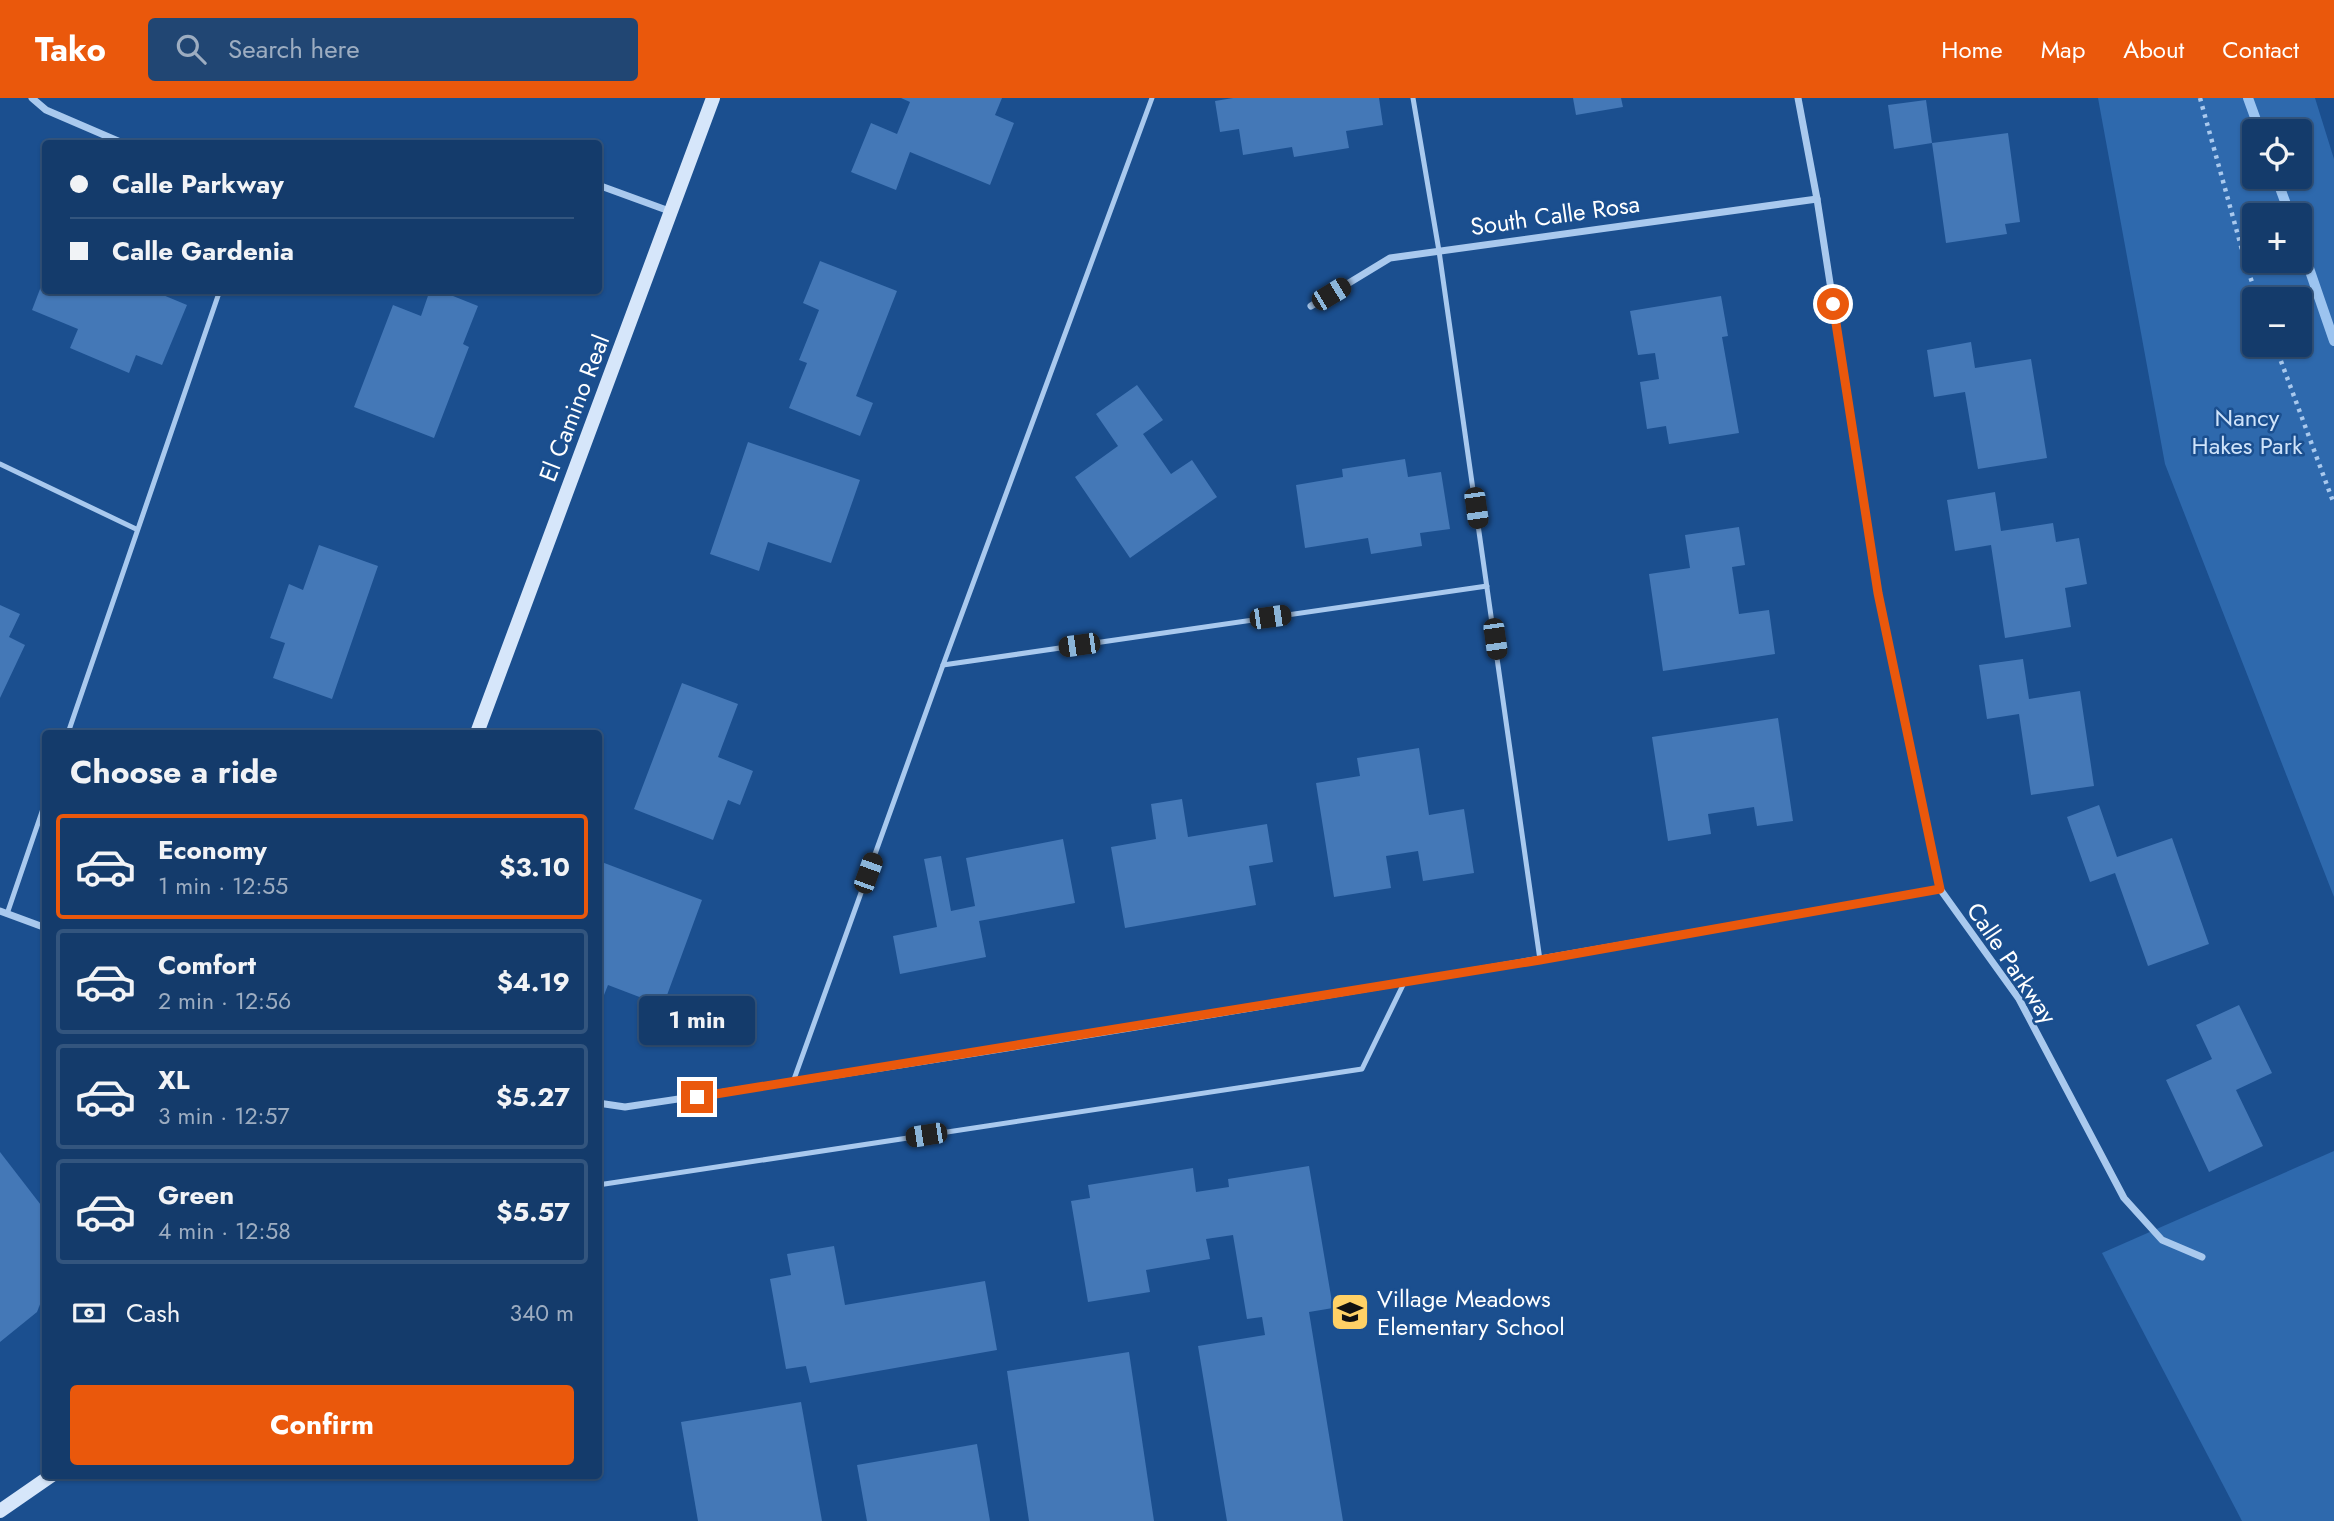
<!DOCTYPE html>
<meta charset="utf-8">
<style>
:root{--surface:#143b6b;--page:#214673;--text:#f1f3f6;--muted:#9dadc1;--line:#33557e;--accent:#ea580c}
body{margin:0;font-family:Jost,sans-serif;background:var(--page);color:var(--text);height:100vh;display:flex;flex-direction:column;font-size:26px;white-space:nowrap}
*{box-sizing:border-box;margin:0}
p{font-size:23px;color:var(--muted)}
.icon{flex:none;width:38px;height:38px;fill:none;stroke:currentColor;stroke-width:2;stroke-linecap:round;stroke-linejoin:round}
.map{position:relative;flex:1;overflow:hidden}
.drawer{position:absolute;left:42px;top:632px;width:560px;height:749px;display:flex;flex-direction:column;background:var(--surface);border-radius:7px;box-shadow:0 2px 5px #0004,0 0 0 2px var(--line)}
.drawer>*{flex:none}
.top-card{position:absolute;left:42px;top:42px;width:560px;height:154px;border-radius:7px;box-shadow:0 2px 5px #0004,0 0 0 2px var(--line);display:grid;align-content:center;height:154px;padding:0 28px;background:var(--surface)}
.buttons{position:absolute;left:2242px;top:21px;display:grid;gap:14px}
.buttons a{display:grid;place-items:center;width:70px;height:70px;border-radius:7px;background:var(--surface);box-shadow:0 2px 5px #0004,0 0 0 2px var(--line);font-size:35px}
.end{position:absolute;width:32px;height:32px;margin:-16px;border:9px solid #ea580c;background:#fff;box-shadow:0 0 0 4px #fff}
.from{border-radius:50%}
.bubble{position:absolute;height:49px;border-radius:7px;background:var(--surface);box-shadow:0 2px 5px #0004,0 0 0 2px var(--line);font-size:23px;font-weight:700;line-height:49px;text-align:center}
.car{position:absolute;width:21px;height:42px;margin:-21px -10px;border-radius:9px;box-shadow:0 0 5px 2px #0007;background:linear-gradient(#222 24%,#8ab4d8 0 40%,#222 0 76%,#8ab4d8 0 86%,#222 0)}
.top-card b{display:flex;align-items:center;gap:24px;height:66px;font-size:26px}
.top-card b+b{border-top:2px solid var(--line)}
.top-card i{width:18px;height:18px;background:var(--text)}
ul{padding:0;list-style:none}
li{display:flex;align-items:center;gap:21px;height:105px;margin:0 14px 10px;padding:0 14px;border:4px solid var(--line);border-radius:7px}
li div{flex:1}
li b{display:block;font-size:26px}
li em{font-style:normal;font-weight:700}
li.selected{border-color:var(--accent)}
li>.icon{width:63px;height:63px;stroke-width:1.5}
h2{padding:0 28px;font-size:32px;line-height:84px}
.pay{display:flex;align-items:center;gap:18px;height:77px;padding:0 28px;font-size:26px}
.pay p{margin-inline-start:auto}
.cta{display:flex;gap:14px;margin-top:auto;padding:14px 28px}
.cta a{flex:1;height:80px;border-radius:7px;background:var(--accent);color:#fff;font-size:28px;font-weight:700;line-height:80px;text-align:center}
header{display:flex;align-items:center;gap:42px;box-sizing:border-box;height:98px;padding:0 35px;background:var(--accent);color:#fff}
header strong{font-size:33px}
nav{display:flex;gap:38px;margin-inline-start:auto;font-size:24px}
.search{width:490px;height:63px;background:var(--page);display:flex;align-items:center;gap:18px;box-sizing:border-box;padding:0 24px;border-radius:7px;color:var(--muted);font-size:26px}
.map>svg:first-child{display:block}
.green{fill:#2e69ad;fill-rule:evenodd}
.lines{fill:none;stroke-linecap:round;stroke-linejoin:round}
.stream{stroke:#9cc4f0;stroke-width:10}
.building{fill:#4478b7}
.path{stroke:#a9c9ee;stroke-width:4.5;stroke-dasharray:3.5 5;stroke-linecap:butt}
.lane{stroke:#a9c9ee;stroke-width:5}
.street{stroke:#a9c9ee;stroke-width:7}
.secondary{stroke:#d6e6fa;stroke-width:14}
.route{stroke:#ea580c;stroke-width:9}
.labels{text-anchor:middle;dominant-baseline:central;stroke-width:5;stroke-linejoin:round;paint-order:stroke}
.street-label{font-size:24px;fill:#fff;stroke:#1b4f8f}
.park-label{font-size:24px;fill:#cfe3fa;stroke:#1b4f8f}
.poi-label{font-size:24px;fill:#fff;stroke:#1b4f8f;text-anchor:start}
</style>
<header>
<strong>Tako</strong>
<div class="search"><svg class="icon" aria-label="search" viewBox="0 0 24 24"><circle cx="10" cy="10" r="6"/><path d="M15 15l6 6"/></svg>Search here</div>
<nav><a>Home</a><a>Map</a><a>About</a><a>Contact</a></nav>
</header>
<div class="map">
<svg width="2334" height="1423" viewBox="0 0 2334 1423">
<rect width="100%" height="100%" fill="#1b4f8f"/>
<!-- green -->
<g class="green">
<path d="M2098,0H2315L2334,61V799L2165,366ZM2254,33H2300V79H2254ZM2254,117H2300V163H2254ZM2254,201H2300V247H2254Z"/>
<polygon points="2334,1053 2334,1423 2242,1423 2102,1155"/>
</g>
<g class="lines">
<!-- stream -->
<g class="stream">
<polyline points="2248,0 2260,33"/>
<polyline points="2276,79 2290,117"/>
<polyline points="2300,144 2334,243"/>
</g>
</g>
<!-- building -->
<g class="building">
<polygon points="901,0 1002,0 995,17 1014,25 990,87 910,54 896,92 851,74 871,25 897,36 910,4"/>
<polygon points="1233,0 1379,0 1383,27 1346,33 1349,50 1294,59 1292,49 1243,57 1239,31 1220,34 1215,3"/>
<polygon points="1573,0 1621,0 1623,9 1576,17"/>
<polygon points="1926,2 1932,45 1894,51 1888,7"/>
<polygon points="2008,35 2020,124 2005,126 2007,136 1946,145 1932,45"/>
<polygon points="820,163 897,193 856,298 873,305 860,338 789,310 807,265 799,262 819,212 803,205"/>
<polygon points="45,178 46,192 151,192 187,207 162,267 136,257 129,275 70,250 78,231 32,212"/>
<polygon points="430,192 438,192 478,208 463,246 469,249 434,340 354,309 393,207 421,218"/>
<polygon points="1721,198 1728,238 1722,239 1739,335 1669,346 1666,328 1647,331 1640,284 1659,281 1655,255 1638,257 1630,213"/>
<polygon points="1971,244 1975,270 2031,261 2047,360 1978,371 1965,294 1934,299 1927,252"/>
<polygon points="1137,287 1163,322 1143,336 1171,376 1192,362 1217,399 1130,460 1075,379 1118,348 1096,316"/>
<polygon points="748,344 860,382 831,465 768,444 759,473 710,456"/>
<polygon points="1405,361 1408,379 1441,374 1450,431 1420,435 1422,448 1371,456 1368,440 1305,450 1296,387 1343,379 1342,371"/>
<polygon points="1995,394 2001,433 2053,425 2056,444 2079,440 2087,486 2065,490 2071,529 2005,540 1991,447 1955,453 1947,402"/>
<polygon points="1739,429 1745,467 1732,469 1739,516 1769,512 1775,556 1663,573 1649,476 1690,470 1685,437"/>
<polygon points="319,447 378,468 332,601 273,580 285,545 270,540 289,486 303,492"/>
<polygon points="0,507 20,516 9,539 25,547 0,600"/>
<polygon points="2023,561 2029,601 2080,593 2094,688 2031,697 2019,616 1987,621 1979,567"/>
<polygon points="682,585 738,606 718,659 753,673 740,707 728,702 713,742 634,711"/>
<polygon points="1778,620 1793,723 1757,728 1754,709 1708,716 1711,736 1668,743 1652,639"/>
<polygon points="1419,650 1429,717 1464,711 1474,775 1423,783 1418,753 1386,758 1391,790 1334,799 1316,685 1360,678 1357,660"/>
<polygon points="1182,701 1188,739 1267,726 1273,764 1249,768 1256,807 1125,830 1111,749 1156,741 1151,706"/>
<polygon points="2099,707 2117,759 2172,740 2209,846 2148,868 2115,775 2090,784 2067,719"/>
<polygon points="1063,741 1075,805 979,823 986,859 900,876 893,838 937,829 924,761 941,758 951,813 975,808 966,760"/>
<polygon points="599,763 702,802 663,908 608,887 598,912 598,836 602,827 598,826"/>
<polygon points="2239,907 2272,975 2236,992 2263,1048 2209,1074 2166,982 2212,961 2196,927"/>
<polygon points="0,1054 44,1111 46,1117 46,1191 37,1214 0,1244"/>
<polygon points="1309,1068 1333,1210 1309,1214 1343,1423 1227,1423 1198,1248 1265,1237 1262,1219 1247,1221 1233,1137 1206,1141 1210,1161 1146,1172 1150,1194 1088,1204 1071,1103 1090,1100 1088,1087 1193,1070 1196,1094 1229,1089 1228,1081"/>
<polygon points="834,1148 845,1207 985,1183 997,1252 810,1285 806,1268 786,1271 770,1181 791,1177 787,1156"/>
<polygon points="1129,1254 1154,1423 1029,1423 1007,1273"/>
<polygon points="801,1304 822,1423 698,1423 681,1324"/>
<polygon points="977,1346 990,1423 867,1423 857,1367"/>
</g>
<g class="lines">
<!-- path -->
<g class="path">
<polyline points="2200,0 2247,170 2258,201"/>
<polyline points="2275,247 2334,406"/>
</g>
<!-- lane -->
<g class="lane">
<polyline points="1413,0 1439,153 1540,862"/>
<polyline points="0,366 136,431"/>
<polyline points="943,567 1487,488"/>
<polyline points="68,635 220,192"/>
<polyline points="7,816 46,702"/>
<polyline points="793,984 943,567 1152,0"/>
<polyline points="598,1087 1362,971 1404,885"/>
</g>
<!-- street -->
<g class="street">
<polyline points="32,0 46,12 125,46"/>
<polyline points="1798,0 1817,101 1878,495 1940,791 2019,901 2124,1100 2162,1142 2202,1159"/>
<polyline points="598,87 672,114"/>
<polyline points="1311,208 1390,160 1817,101"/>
<polyline points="0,813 46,830"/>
<path d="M598,1005L625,1009C1064,944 1502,869 1940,791"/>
</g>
<!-- secondary -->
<g class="secondary">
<polyline points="477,635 713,0"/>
<polyline points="0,1413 52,1377"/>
</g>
</g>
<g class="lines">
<!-- route -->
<polyline class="route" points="697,999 1540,862 1940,791 1878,495 1833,206"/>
</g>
<!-- icons -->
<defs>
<g id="school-square" transform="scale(2.0125)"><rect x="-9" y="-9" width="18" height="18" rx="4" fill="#ffd166" stroke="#1b4f8f"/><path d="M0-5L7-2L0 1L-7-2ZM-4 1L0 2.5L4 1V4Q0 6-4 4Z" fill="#111"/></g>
</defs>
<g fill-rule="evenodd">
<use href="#school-square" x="1350" y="1214"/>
</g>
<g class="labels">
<!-- street labels -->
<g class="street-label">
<text transform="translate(1555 117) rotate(-8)">South Calle Rosa</text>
<text transform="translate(574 310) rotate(-69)">El Camino Real</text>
<text transform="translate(2012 865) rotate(56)">Calle Parkway</text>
</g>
<!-- park labels -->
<g class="park-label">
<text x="2247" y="319">Nancy<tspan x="2247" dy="28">Hakes Park</tspan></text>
</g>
<!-- poi labels -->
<g class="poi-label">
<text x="1377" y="1200">Village Meadows<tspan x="1377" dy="28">Elementary School</tspan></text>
</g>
</g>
</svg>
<div class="buttons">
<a><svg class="icon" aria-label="locate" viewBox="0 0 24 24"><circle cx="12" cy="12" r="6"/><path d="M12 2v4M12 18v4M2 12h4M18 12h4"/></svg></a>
<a>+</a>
<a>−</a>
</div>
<i class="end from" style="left:1833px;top:206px"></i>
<i class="end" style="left:697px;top:999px"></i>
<div class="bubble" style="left:639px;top:898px;width:116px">1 min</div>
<i class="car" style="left:1331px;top:196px;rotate:59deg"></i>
<i class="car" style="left:1476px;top:410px;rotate:172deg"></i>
<i class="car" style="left:1270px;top:519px;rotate:82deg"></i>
<i class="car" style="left:1495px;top:541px;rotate:172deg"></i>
<i class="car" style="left:1079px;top:547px;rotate:262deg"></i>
<i class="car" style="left:868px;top:775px;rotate:20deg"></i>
<i class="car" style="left:926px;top:1037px;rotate:261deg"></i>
<div class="top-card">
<b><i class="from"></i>Calle Parkway</b>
<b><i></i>Calle Gardenia</b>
</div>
<section class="drawer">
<h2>Choose a ride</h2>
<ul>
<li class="selected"><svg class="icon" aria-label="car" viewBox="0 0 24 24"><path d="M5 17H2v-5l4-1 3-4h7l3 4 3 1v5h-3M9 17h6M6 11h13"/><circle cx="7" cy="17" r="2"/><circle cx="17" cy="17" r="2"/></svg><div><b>Economy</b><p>1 min · 12:55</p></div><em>$3.10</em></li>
<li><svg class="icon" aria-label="car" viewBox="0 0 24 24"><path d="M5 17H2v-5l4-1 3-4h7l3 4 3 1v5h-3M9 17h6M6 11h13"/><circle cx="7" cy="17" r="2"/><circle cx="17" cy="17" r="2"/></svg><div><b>Comfort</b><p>2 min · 12:56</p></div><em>$4.19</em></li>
<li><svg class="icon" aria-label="car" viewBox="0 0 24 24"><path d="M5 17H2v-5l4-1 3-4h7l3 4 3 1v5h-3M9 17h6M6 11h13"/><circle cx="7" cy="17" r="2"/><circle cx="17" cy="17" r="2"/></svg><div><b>XL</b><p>3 min · 12:57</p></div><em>$5.27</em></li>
<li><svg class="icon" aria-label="car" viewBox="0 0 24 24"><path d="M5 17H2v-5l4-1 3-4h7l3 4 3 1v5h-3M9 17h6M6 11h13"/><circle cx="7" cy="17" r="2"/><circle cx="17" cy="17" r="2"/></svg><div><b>Green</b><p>4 min · 12:58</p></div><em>$5.57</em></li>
</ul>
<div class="pay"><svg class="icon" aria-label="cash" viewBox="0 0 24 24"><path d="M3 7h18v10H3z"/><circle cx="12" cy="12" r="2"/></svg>Cash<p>340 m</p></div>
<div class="cta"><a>Confirm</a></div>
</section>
</div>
